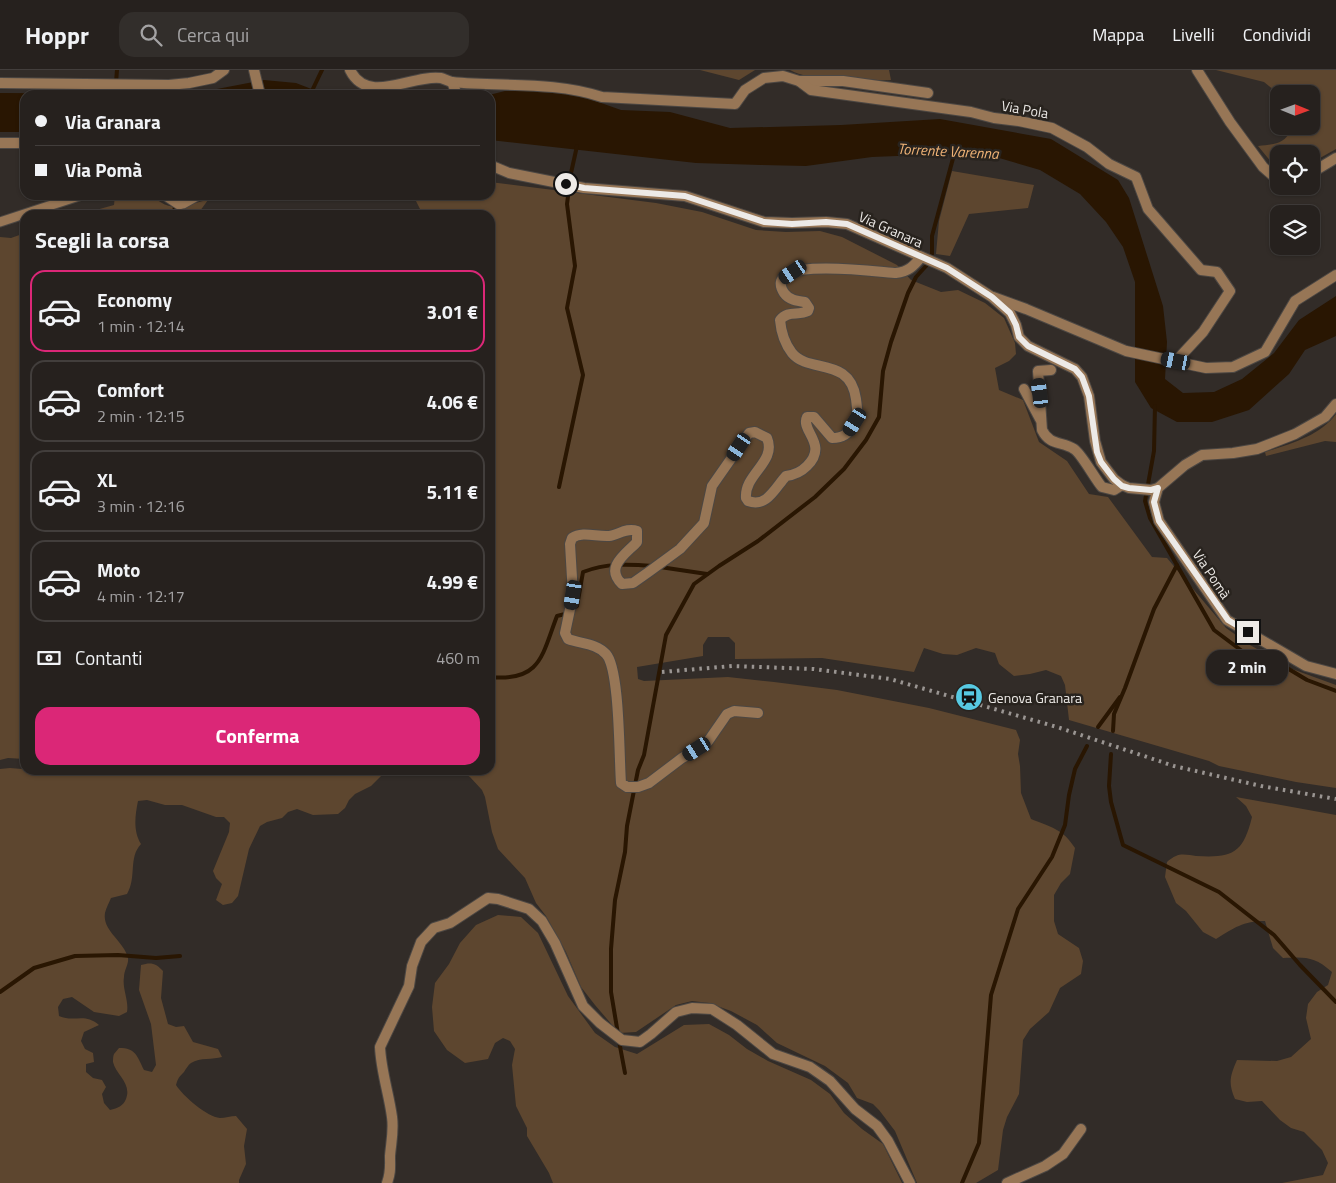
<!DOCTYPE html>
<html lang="it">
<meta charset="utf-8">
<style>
:root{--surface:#26211e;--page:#322e2b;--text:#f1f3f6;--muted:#a4a3a4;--line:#423e3c;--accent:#db2777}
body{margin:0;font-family:"Titillium Web",sans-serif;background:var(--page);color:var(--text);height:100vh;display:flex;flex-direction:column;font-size:19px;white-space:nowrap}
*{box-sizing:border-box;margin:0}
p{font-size:16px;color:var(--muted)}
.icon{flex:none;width:28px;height:28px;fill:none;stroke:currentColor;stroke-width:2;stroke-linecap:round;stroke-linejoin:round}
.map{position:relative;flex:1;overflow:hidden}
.side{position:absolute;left:20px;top:140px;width:475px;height:565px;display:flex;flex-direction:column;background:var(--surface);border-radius:15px;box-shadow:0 1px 4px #0004,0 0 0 1px var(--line)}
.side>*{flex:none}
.guide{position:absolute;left:20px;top:20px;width:475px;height:110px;border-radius:15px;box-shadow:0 1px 4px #0004,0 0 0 1px var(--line);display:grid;align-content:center;height:110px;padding:0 15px;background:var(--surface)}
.needle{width:32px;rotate:91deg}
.fabs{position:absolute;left:1270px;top:15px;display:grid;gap:10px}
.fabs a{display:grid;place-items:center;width:50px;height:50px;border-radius:10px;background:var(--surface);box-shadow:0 1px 4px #0004,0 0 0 1px var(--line);font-size:25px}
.end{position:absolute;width:22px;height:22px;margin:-11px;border:6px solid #edeae7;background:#111;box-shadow:0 0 0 2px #111}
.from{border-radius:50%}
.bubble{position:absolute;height:35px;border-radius:15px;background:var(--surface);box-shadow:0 1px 4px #0004,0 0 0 1px var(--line);font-size:16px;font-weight:700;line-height:35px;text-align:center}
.car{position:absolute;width:15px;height:30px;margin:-15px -8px;border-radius:6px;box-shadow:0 0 4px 1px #0007;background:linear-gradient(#222 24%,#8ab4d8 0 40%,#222 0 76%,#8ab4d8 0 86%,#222 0)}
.guide b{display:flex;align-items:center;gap:18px;height:48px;font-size:19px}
.guide b+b{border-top:1px solid var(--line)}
.guide i{width:12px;height:12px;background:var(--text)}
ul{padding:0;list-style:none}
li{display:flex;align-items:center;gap:15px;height:82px;margin:0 10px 8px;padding:0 5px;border:2px solid var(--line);border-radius:15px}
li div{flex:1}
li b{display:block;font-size:19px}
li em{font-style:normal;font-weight:700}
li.current{border-color:var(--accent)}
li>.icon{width:45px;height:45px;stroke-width:1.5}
h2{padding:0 15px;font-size:22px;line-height:60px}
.pay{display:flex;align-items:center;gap:12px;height:55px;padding:0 15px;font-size:19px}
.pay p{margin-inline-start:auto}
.cta{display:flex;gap:10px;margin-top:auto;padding:10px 15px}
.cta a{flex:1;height:58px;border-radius:15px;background:var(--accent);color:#fff;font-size:20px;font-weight:700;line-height:58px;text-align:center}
header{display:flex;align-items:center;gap:30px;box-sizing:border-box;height:70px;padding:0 25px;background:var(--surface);border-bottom:1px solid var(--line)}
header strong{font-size:24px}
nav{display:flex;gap:28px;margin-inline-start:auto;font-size:18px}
.search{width:350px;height:45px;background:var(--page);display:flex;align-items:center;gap:12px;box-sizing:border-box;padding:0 18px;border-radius:15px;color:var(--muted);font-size:19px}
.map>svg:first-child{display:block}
.green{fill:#5d462f}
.water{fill:#291602}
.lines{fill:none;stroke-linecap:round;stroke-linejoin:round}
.stream{stroke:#291602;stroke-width:4}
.pedestrian-casing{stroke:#4c4743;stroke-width:11}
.minor-casing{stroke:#4c4743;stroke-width:12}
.tertiary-casing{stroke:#4c4743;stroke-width:12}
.pedestrian{stroke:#977656;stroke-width:9}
.minor{stroke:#977656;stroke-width:10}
.tertiary{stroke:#977656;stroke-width:10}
.rail{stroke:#9a9592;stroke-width:4;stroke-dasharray:2.5 5;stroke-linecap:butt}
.route{stroke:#edeae7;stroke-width:6}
.labels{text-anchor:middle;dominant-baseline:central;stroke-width:5;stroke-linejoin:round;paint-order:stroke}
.street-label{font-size:14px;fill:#edeae7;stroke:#28231e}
.poi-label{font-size:14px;fill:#edeae7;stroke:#28231e;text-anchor:start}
.water-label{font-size:15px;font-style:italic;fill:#f1b477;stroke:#28231e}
</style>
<header>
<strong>Hoppr</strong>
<div class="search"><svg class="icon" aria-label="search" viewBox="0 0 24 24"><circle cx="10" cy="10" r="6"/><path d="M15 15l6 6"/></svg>Cerca qui</div>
<nav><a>Mappa</a><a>Livelli</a><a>Condividi</a></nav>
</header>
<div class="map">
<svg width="1336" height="1113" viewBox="0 0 1336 1113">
<rect width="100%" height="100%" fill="#322c28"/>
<!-- green -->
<g class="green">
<polygon points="700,0 755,0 739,10"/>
<path d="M790,0H889L891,10C879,11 868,9 856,8C834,6 809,11 790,0Z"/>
<path d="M1216,0H1336V79L1311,93V84H1279V99L1276,98L1258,76C1273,74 1284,75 1291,60L1290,56H1311V24H1279L1264,12Z"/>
<polygon points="952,101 1034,115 1028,138 969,144 950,186 936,184 939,151"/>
<path d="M490,112L656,133L702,142L756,160L786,162L820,161L842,167L897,195L911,210L941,222L958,220L985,233L1004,248L1015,273L1016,284L1009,291L995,298L999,320L1023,330L1039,372L1067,391L1089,424L1108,427L1152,487L1167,488L1226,558L1250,575L1292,599L1336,615V718L1296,712L1219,696L1209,691L1069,650L1065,615L1061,606L1046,600L1030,604L1014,606L999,594L995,583L976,578L957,585L943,584L924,578L914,602L822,588L735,589V573L729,567H708L703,575V586L637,597L638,609L644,611L728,607L774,612L837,620L929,638L1016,660L1020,670L1018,684L1020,696L1021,723L1031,749C1051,757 1063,759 1075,778L1070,804L1061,813L1054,825V851L1058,864L1079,878L1083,891L1081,904L1060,918L1049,942L1030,959L1023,970L1019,1024L1007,1047L1003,1060L998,1100L976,1113H917L895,1061L879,1040L873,1034L857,1028L848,1013L825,996L777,973L757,955L731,941L709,933L692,931L676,935L636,962L619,963L595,935L581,917L566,882L546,846L536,833L525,808L498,779L492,762L485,727L482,720L470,707L459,700H490V145H423L416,131L409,125H490Z"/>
<path d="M115,125H151C174,145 182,135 208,130L197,145H78L114,135Z"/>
<polygon points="25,163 25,689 8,688 0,690 0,167 11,168"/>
<path d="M1336,344V372L1325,371L1266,386L1265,382C1290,374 1320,366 1336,344Z"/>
<path d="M10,698L33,700H391L383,704L371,716L355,724L349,730L345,738L338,744L313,745L297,739L288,742L282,748L267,752L260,756L249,779L238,826L232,833L223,835L216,830L222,814L216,808L213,801L229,762L230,753L224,747H216L182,735H165L147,730L138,731C135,746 133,761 141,774C128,788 137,807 127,824L111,828C109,833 106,838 105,843C102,861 124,871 128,888C129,894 124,900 124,907C122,919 129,930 127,942L119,946L94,942L72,927L63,929L58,937L59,946C75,953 84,942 99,955L84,962L81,971L85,979L93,983L94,992L86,994V1002L93,1008L102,1010L106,1017L102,1024L104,1033L110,1040C118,1038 123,1036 126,1029C132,1013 116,1005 113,992C113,989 113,986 114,984L119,978C136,978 137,986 144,1000L152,1002L156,995L151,954L139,920L141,895C151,892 156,893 163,901L161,928L168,954L176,957L184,956L193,972L218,979L222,987C213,990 200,987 191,993C188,995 186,999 184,1002C179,1007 178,1008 176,1015C183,1026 207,1047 220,1048C225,1048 231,1046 236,1046L247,1059L244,1076L246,1094L239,1110V1113H0V699Z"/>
<path d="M1236,727L1336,745V1113H1282L1323,1105L1328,1093L1322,1080L1304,1062L1291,1058L1280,1050L1262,1031L1247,1032L1235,1029C1228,1013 1230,1006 1237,990L1277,991L1291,987L1311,969L1306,948L1308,934L1317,922L1328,915L1332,902C1314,886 1305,887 1283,888L1273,878L1265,851C1243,851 1234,858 1216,869L1203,862L1186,841L1176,833L1165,807L1167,792C1169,790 1173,787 1176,786C1181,783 1190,785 1196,786C1232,788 1243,784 1252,747L1246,736Z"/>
<polygon points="498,845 521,847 538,863 568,926 595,963 615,977 637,984 684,955 709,954 729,965 747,979 768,991 811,1010 830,1024 844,1043 862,1059 883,1074 902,1113 553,1113 549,1103 527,1066 527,1058 516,1036 512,995 515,979 510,971 503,968 495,973 488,989 465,993 447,980 434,961 432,937 435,913 449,894 460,873 476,855"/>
</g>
<!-- water -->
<g class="water">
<polygon points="264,10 296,13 314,20 333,25 25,25 25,62 0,62 0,23 191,24"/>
<polygon points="416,20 445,25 388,25"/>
<polygon points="505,21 553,21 584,27 621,40 670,42 730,58 841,55 940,49 1051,69 1118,110 1129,128 1163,236 1167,272 1165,309 1183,323 1214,322 1242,309 1274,283 1299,250 1336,226 1336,266 1305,280 1289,304 1249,340 1212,352 1177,352 1151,338 1135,312 1135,212 1123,177 1106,152 1080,124 1040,100 989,85 947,84 872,87 806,96 761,95 696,93 490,70 489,25"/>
</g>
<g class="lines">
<!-- stream -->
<g class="stream">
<polyline points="115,25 117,0"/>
<polyline points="310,25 322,0"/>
<polyline points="174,145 176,125"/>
<polyline points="1155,336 1154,381 1145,431 1150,448 1214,560 1242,581 1272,589 1307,610 1336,621"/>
<polyline points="559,417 583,305 567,238 575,196 567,134 571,103 577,76"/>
<polyline points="660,497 707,504"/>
<path d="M490,607C541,612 542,585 557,546L565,544L577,536L583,502C606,493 629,494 653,496"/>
<polyline points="1098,657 1120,627"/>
<polyline points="1113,661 1114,644 1125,618 1154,539 1177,495"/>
<polyline points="1111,684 1109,716 1111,732 1123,775 1219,822 1274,865 1300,895 1336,932"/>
<polyline points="0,922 34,898 75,886 118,885 156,888 180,886"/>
<polyline points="618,964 611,922 611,879 615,830 625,782 627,756 638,700 644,685 666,565 694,514 719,496 758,471 815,427 844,399 866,370 879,347 883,301 891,272 908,223 916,207 926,196 932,184 932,166 955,81"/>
<polyline points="619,971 625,1003"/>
<polyline points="962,1113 979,1073 991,925 1018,839 1052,787 1065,755 1069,725 1075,699 1087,676"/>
</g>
<!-- pedestrian casing -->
<g class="pedestrian-casing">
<g id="pedestrian">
<polyline points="164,125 179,135 183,134 199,125"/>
<polyline points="0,152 82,125"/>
</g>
</g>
<!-- minor casing -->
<g class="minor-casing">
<g id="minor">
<polyline points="254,0 260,25"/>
<polyline points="1197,0 1230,52 1263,97 1279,111"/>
<polyline points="799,11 843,11 928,23"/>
<path d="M452,12C502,17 554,11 602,27L735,34L745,20L764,8L783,6L799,11L811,20L971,42L994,48L1019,51L1052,58L1087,77L1109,94L1136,107L1148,139L1201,200L1217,202L1230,221L1203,262L1176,291"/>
<polyline points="0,73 19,73"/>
<polyline points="1311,103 1336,88"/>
<polyline points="993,227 1026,239 1126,281 1206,298 1233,297 1265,282 1295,231 1336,205"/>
<path d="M1051,300L1038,301L1042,360C1050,376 1062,371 1074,379C1081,383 1095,409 1102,417L1114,420L1122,415"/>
<polyline points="1024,319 1040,349"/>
<polyline points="1158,418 1154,432 1159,451 1227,550 1306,596 1336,604"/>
<path d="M758,643L734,641L727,644L709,670L704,676L682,688L649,713L638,717H627L621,713C619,688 620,599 606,584C596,573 581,574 568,569L565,563L573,525L570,474L572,468C583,461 596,467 609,466C618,465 627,457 637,461V472C626,484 604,497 622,514L633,513L650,501L680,479L704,453L712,416L749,363L755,362L767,368C777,392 744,404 746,428L748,431C767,438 775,418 786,406C795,405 801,402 807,396C829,374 800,361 807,347H814L832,368C843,368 848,364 854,355C859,346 857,338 856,329C850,286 809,304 792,283C785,274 781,261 780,250C788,240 798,246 808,241L809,238L805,232C797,231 789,230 784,223C759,184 884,203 896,203C908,202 914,196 921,187"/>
<path d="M387,1113C391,1102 390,1097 390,1086C391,1073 394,1061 392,1047C389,1024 381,1001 380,977L409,916L412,896L421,872L434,858L450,853L488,828L498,829L529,839L542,851L555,873L583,936L600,953L622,970L640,972L651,964L676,942L692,938L712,939L737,955L773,984L810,997L830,1011L855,1039L877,1056L888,1071L910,1113"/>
<polyline points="1007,1113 1045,1096 1063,1084 1081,1059"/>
</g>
</g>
<!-- tertiary casing -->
<g class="tertiary-casing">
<g id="tertiary">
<path d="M350,0C368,36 412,4 441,8C444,9 448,11 452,12L457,25"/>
<polyline points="0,13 169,15 189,13 213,8 224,0"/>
<polyline points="490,95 509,103 584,118 685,126 764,152 792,153 826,152 847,154 947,198 992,227 1010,243 1016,255 1019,267 1028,276 1075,299 1082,307 1089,326 1095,371 1101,392 1114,409 1122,415 1129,418 1151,420 1158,418 1185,395 1202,385 1233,383 1257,379 1295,364 1325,347 1336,334"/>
</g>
</g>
<!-- pedestrian -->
<use href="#pedestrian" class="pedestrian"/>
<!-- minor -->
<use href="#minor" class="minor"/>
<!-- tertiary -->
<use href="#tertiary" class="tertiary"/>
<!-- rail -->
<polyline class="rail" points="662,602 732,596 814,599 890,609 1057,657 1174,696 1261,716 1336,729"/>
</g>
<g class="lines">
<!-- route -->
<polyline class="route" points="566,114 584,118 685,126 764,152 792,154 826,152 847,154 947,198 992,227 1010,243 1016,255 1019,267 1028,276 1075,299 1082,307 1089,326 1097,382 1101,392 1114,409 1122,416 1129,418 1151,420 1158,418 1154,432 1159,451 1228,550 1248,562"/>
</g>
<!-- icons -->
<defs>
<g id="station-disc" transform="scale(1.4375)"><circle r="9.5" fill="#57c9e2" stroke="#28231e"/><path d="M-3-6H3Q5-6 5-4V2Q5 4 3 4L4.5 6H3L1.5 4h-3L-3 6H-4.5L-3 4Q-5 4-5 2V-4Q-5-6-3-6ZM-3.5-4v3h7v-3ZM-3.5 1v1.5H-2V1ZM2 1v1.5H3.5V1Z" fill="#111"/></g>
</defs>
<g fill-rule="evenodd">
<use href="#station-disc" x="969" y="627"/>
</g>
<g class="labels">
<!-- street labels -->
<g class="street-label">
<text transform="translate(1025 39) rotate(10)">Via Pola</text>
<text transform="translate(891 159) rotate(24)">Via Granara</text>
<text transform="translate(1212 504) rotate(56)">Via Pomà</text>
</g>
<!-- poi labels -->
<g class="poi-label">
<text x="988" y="627">Genova Granara</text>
</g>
<!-- water labels -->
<g class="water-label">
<text transform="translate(948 81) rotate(3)">Torrente Varenna</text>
</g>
</g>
</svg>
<div class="fabs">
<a><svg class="needle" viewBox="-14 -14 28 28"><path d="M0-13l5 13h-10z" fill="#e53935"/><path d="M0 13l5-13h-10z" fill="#a4a3a4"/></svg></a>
<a><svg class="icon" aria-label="locate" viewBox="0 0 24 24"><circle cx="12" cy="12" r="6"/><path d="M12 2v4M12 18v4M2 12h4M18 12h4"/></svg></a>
<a><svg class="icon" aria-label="layers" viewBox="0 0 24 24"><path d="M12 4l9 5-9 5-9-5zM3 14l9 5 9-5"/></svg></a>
</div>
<i class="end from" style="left:566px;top:114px"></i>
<i class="end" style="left:1248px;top:562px"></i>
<div class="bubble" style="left:1206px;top:580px;width:82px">2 min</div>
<i class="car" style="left:793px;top:202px;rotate:236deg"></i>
<i class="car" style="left:1176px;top:291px;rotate:281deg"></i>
<i class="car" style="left:1040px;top:323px;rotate:353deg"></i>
<i class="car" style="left:855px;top:352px;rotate:212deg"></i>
<i class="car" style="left:739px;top:377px;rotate:214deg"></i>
<i class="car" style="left:573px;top:525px;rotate:189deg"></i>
<i class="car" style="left:697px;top:679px;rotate:238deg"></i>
<div class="guide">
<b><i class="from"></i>Via Granara</b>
<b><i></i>Via Pomà</b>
</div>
<section class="side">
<h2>Scegli la corsa</h2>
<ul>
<li class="current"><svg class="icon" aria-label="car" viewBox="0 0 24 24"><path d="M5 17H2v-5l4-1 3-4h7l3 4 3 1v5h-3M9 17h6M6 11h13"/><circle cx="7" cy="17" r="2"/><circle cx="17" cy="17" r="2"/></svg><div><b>Economy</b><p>1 min · 12:14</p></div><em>3.01 €</em></li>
<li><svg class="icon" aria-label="car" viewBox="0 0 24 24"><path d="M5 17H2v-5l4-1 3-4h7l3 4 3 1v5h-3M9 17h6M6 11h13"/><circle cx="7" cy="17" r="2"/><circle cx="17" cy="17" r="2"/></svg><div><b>Comfort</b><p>2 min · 12:15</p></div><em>4.06 €</em></li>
<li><svg class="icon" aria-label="car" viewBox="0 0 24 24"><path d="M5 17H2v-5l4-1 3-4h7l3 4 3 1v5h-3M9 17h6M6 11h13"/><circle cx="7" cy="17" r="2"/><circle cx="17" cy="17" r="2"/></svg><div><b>XL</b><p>3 min · 12:16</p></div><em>5.11 €</em></li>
<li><svg class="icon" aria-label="car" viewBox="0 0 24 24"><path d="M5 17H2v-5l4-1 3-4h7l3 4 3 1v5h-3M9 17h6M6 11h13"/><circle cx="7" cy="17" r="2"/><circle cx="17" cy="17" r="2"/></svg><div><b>Moto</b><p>4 min · 12:17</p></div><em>4.99 €</em></li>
</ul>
<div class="pay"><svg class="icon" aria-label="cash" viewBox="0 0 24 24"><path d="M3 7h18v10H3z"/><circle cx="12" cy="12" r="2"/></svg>Contanti<p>460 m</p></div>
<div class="cta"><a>Conferma</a></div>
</section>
</div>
